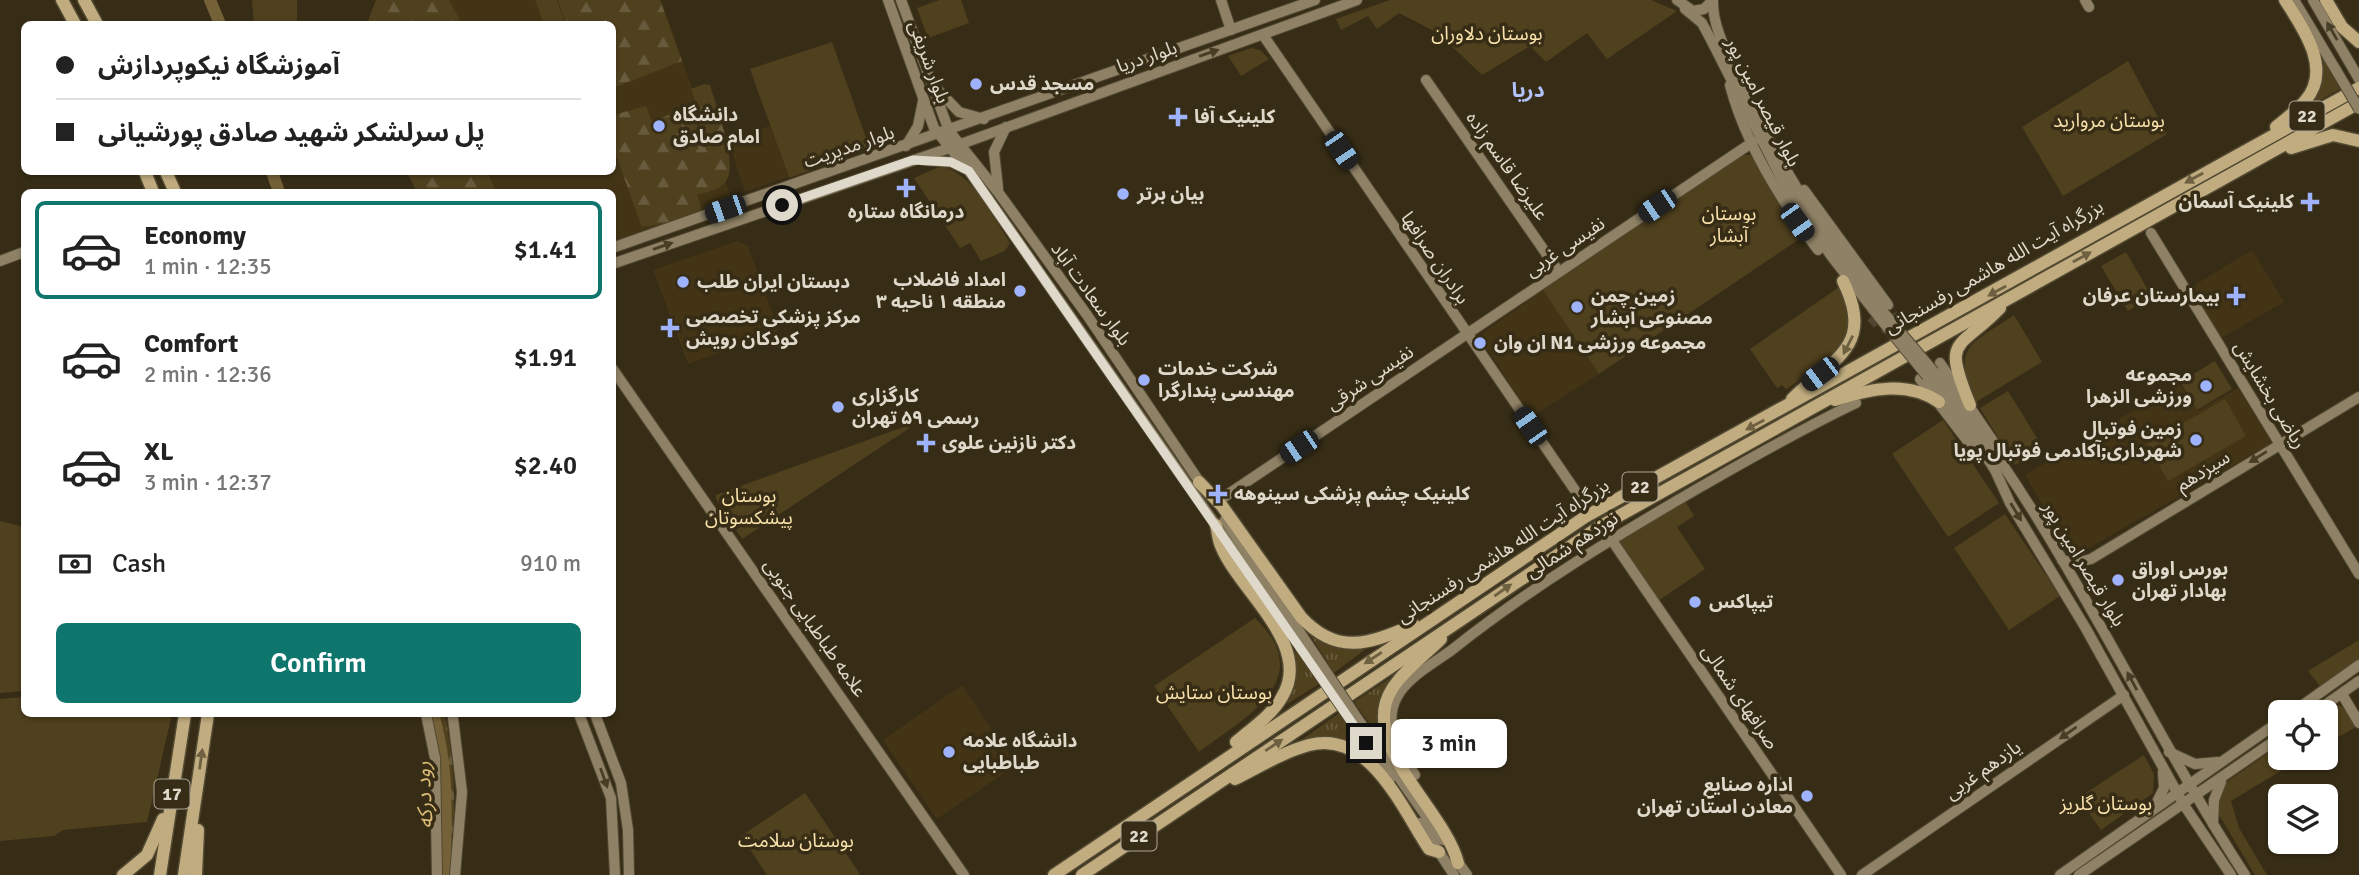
<!DOCTYPE html>
<meta charset="utf-8">
<style>
:root{--surface:#fff;--page:#f6f6f6;--text:#222;--muted:#767676;--line:#e0e0e0;--accent:#0f766e}
body{margin:0;font-family:Signika,"Noto Sans Arabic",sans-serif;background:var(--page);color:var(--text);height:100vh;display:flex;flex-direction:column;font-size:26px;white-space:nowrap}
*{box-sizing:border-box;margin:0}
p{font-size:23px;color:var(--muted)}
.icon{flex:none;width:38px;height:38px;fill:none;stroke:currentColor;stroke-width:2;stroke-linecap:round;stroke-linejoin:round}
.map{position:relative;flex:1;overflow:hidden}
.panel{position:absolute;left:21px;top:189px;width:595px;height:528px;display:flex;flex-direction:column;background:var(--surface);border-radius:10px;box-shadow:0 2px 5px #0004}
.panel>*{flex:none}
.top-card{position:absolute;left:21px;top:21px;width:595px;height:154px;border-radius:10px;box-shadow:0 2px 5px #0004;display:grid;align-content:center;height:154px;padding:0 35px;background:var(--surface)}
.tools{position:absolute;left:2268px;top:700px;display:grid;gap:14px}
.tools a{display:grid;place-items:center;width:70px;height:70px;border-radius:10px;background:var(--surface);box-shadow:0 2px 5px #0004;font-size:35px}
.end{position:absolute;width:32px;height:32px;margin:-16px;border:9px solid #dfd9cb;background:#111;box-shadow:0 0 0 4px #111}
.from{border-radius:50%}
.bubble{position:absolute;height:49px;border-radius:10px;background:var(--surface);box-shadow:0 2px 5px #0004;font-size:23px;font-weight:600;line-height:49px;text-align:center}
.car{position:absolute;width:21px;height:42px;margin:-21px -10px;border-radius:9px;box-shadow:0 0 5px 2px #0007;background:linear-gradient(#222 24%,#8ab4d8 0 40%,#222 0 76%,#8ab4d8 0 86%,#222 0)}
.top-card b{display:flex;align-items:center;gap:24px;height:66px;font-size:26px}
.top-card b+b{border-top:2px solid var(--line)}
.top-card i{width:18px;height:18px;background:var(--text)}
ul{padding:12px 0 0;list-style:none}
li{display:flex;align-items:center;gap:21px;height:98px;margin:0 14px 10px;padding:0 21px;border:4px solid transparent;border-radius:10px}
li div{flex:1}
li b{display:block;font-size:26px}
li em{font-style:normal;font-weight:600}
li.selected{border-color:var(--accent)}
li>.icon{width:63px;height:63px;stroke-width:1.5}
.pay{display:flex;align-items:center;gap:18px;height:77px;padding:0 35px;font-size:26px}
.pay p{margin-inline-start:auto}
.primary-button{display:flex;gap:14px;margin-top:auto;padding:14px 35px}
.primary-button a{flex:1;height:80px;border-radius:10px;background:var(--accent);color:#fff;font-size:28px;font-weight:600;line-height:80px;text-align:center}
.map>svg:first-child{display:block}
.built{fill:#423415}
.grass{fill:url(#grass-tufts)}
.forest{fill:url(#forest-firs)}
.green{fill:#4f401e}
.lines{fill:none;stroke-linecap:round;stroke-linejoin:round}
.river{stroke:#746137;stroke-width:12}
.secondary-tunnel{stroke:#504731;stroke-width:10;stroke-dasharray:10 5;stroke-linecap:butt}
.secondary-casing{stroke:#524933;stroke-width:12}
.highway-casing{stroke:#524933;stroke-width:15}
.secondary{stroke:#8e8165;stroke-width:10}
.highway{stroke:#c0ac7f;stroke-width:12}
.secondary-bridge-casing{stroke:#524933;stroke-width:12;stroke-linecap:butt}
.secondary-bridge{stroke:#8e8165;stroke-width:10}
.oneway{fill:#483e26}
.oneway2{fill:#6e6040}
.route{stroke:#dfd9cb;stroke-width:9}
.poi-dot{fill:#9fb3fd;stroke:#372d16;stroke-width:2.5}
.labels{text-anchor:middle;dominant-baseline:central;stroke-width:7;stroke-linejoin:round;paint-order:stroke}
.shield{fill:#372d16;stroke:#ada595;stroke-width:2}
.shield-label{font-size:18px;font-weight:bold;fill:#dfd9cb}
.park-label{font-size:19px;fill:#fae2ab;stroke:#372d16}
.street-label{font-size:19px;fill:#dfd9cb;stroke:#372d16}
.poi-label{font-size:19px;font-weight:bold;fill:#dfd9cb;stroke:#372d16;text-anchor:start}
.neighbourhood-label{font-size:21px;font-weight:bold;fill:#b2c2fa;stroke:#372d16}
.water-label{font-size:21px;font-style:italic;fill:#d9bb76;stroke:#372d16}
</style>
<div class="map">
<svg width="2359" height="875" viewBox="0 0 2359 875">
<defs>
<pattern id="grass-tufts" width="24" height="20" patternUnits="userSpaceOnUse" patternTransform="scale(1.75)"><rect width="24" height="20" fill="#4f401e"/><path d="M3 7l-1-3M5 7V3M7 7l1-3M15 17l-1-3M17 17v-4M19 17l1-3" fill="none" stroke="#685b3d"/></pattern>
<pattern id="forest-firs" width="22" height="20" patternUnits="userSpaceOnUse" patternTransform="scale(1.75)"><rect width="22" height="20" fill="#4f401e"/><path d="M5 1l3.5 6h-7zM16 11l3.5 6h-7z" fill="#685b3d"/></pattern>
</defs>
<rect width="100%" height="100%" fill="#372d16"/>
<!-- built -->
<g class="built">
<polygon points="376,0 661,0 732,200 613,241 612,192 417,192 407,172 612,172 612,24 367,24"/>
<polygon points="770,126 788,177 745,192 728,140"/>
<polygon points="737,241 748,246 779,331 688,364 653,270"/>
<polygon points="2252,250 2284,302 2218,340 2188,289"/>
<polygon points="1543,290 1599,374 1531,417 1482,340 1483,333"/>
<polygon points="2179,383 2198,411 2238,388 2272,443 2073,557 2025,475"/>
<polygon points="962,685 1016,765 937,819 883,740"/>
</g>
<!-- grass -->
<g class="grass">
<polygon points="1306,628 1368,647 1334,673"/>
<polygon points="1295,648 1319,684 1287,704 1296,674"/>
<polygon points="1398,673 1383,737 1380,738 1354,702"/>
<polygon points="1339,713 1365,752 1350,745 1297,743"/>
</g>
<!-- forest -->
<g class="forest">
<polygon points="376,0 449,0 462,24 367,24"/>
<polygon points="558,0 660,0 682,61 613,88 612,24 566,24"/>
<path d="M704,84L710,85C716,106 739,165 726,181C720,190 706,192 697,195L702,210L663,224L642,227L613,147V115L646,106L652,122L696,103L691,89Z"/>
<polygon points="407,172 487,172 496,192 417,192"/>
<path d="M436,714H445C453,757 456,790 453,833H450L448,759Z"/>
</g>
<!-- green -->
<g class="green">
<polygon points="252,0 297,0 297,23 254,24"/>
<polygon points="535,0 557,0 565,24 544,24"/>
<polygon points="939,0 961,0 969,23 928,38 917,8"/>
<polygon points="1390,0 1651,0 1677,11 1607,59 1587,33 1546,62 1530,46 1482,75 1438,33 1399,13 1377,29 1368,16 1341,30 1336,19"/>
<polygon points="2309,33 2340,89 2285,120 2314,92"/>
<polygon points="832,42 870,149 789,178 750,69"/>
<polygon points="1251,48 1260,50 1269,59 1241,76 1228,56"/>
<polygon points="2128,61 2167,134 2063,196 2022,127"/>
<polygon points="1743,155 1754,155 1804,236 1599,374 1543,290"/>
<path d="M941,166C975,175 992,216 1010,243L1005,251L981,261L970,243L960,248L914,178Z"/>
<polygon points="2126,252 2152,297 2128,311 2101,266"/>
<path d="M1839,287C1868,340 1824,364 1786,389L1782,385L1777,388L1750,349Z"/>
<path d="M2014,315L2042,362L1976,402C1951,346 1970,345 2014,315Z"/>
<polygon points="2215,361 2232,389 2197,410 2180,382"/>
<polygon points="2008,391 2043,448 2015,465 1980,408"/>
<polygon points="2225,399 2246,436 2168,481 2147,444"/>
<polygon points="1943,420 1999,503 1948,537 1892,454"/>
<polygon points="920,421 742,539 716,499 716,495"/>
<polygon points="1684,499 1694,516 1677,527 1705,569 1658,601 1619,544 1621,537"/>
<polygon points="2005,514 2060,596 2009,630 1954,548"/>
<polygon points="0,521 24,527 24,691 0,693"/>
<path d="M1255,618C1319,680 1245,717 1199,752L1154,686Z"/>
<polygon points="2359,640 2359,659 2320,686 2308,671"/>
<polygon points="24,697 24,714 172,714 147,822 63,830 54,836 0,841 0,699"/>
<polygon points="2338,705 2344,707 2356,727 2326,744 2326,714"/>
<polygon points="2280,745 2280,758 2302,758 2231,801 2239,828 2267,875 2255,875 2216,810 2222,785"/>
<polygon points="2144,755 2154,774 2153,793 2101,830 2078,798"/>
<polygon points="805,793 860,874 859,875 767,875 741,836"/>
</g>
<g class="lines">
<!-- river -->
<g class="river">
<polyline points="210,0 220,24"/>
<polyline points="272,172 279,192"/>
<path d="M433,714C449,767 446,820 445,875"/>
</g>
<!-- secondary-tunnel -->
<polyline class="secondary-tunnel" points="1871,317 1881,328 1889,327 1896,320 1888,305"/>
<!-- secondary casing -->
<g class="secondary-casing">
<g id="secondary">
<polyline points="888,0 934,128 969,171 1303,650"/>
<polyline points="901,0 949,131 998,192 1087,315 1203,487"/>
<polyline points="1221,0 1231,30"/>
<polyline points="1677,0 1693,11 1704,9 1713,0"/>
<path d="M1713,0C1712,27 1729,57 1740,81C1782,169 1823,237 1884,313"/>
<polyline points="2085,0 2089,7"/>
<polyline points="2294,0 2336,70"/>
<polyline points="2313,0 2359,79"/>
<polyline points="1685,9 1702,23 1710,38 1792,199 1832,257 1879,317"/>
<polyline points="1263,35 1581,499"/>
<polyline points="1426,80 1559,272"/>
<path d="M1730,85C1745,144 1782,202 1818,250"/>
<polyline points="937,89 959,112 984,119"/>
<polyline points="906,146 918,126 923,101"/>
<polyline points="923,160 951,162 966,169"/>
<polyline points="998,188 994,152 1006,127"/>
<polyline points="1804,190 1888,305"/>
<polyline points="2151,233 2359,574"/>
<polyline points="612,248 1315,0"/>
<polyline points="0,261 24,252"/>
<polyline points="612,264 961,144 1357,0"/>
<polyline points="1940,363 2005,459"/>
<polyline points="612,368 964,875"/>
<path d="M1934,372C2060,525 2138,710 2245,875"/>
<polyline points="1927,376 1970,432 1995,470 2010,503 2085,627 2184,805 2231,875"/>
<polyline points="1920,379 1979,456"/>
<polyline points="1224,497 1753,142"/>
<polyline points="1225,520 1309,646"/>
<polyline points="1611,539 1841,875"/>
<polyline points="2062,560 2075,563 2091,559 2359,397"/>
<polyline points="2342,694 2359,723"/>
<polyline points="2293,712 2359,665"/>
<polyline points="2315,712 2359,681"/>
<polyline points="426,714 435,758 437,875"/>
<polyline points="579,714 611,798 615,875"/>
<polyline points="595,714 621,783 628,830 629,875"/>
<polyline points="453,718 462,792 455,875"/>
<polyline points="1357,718 1443,840"/>
<polyline points="1351,721 1390,779"/>
<polyline points="2169,752 2195,764 2218,762"/>
<path d="M1415,775C1400,752 1382,725 1397,697C1407,677 1436,662 1453,649C1531,587 1616,536 1702,486C1753,457 1803,428 1856,403"/>
<polyline points="2156,804 2164,788 2163,772"/>
<polyline points="1420,823 1454,875"/>
<polyline points="2213,824 2214,800 2221,782"/>
<polyline points="1455,858 1467,875"/>
<polyline points="1862,875 2124,695"/>
<polyline points="2060,875 2280,721"/>
<polyline points="2079,875 2280,737"/>
</g>
</g>
<!-- highway casing -->
<g class="highway-casing">
<g id="highway">
<polyline points="62,0 75,24"/>
<polyline points="84,0 97,24"/>
<polyline points="2326,0 2342,27 2359,42"/>
<path d="M2276,127C2285,119 2297,111 2305,101C2333,70 2303,28 2285,0"/>
<polyline points="2291,148 2333,135 2359,141"/>
<polyline points="145,172 153,192"/>
<polyline points="166,172 175,192"/>
<path d="M1792,399C1832,359 1876,347 1843,281"/>
<path d="M1835,400C1870,389 1907,380 1939,402"/>
<path d="M1970,405C1942,336 1957,352 2000,308"/>
<path d="M1199,482L1222,506L1301,617C1338,657 1370,643 1414,625"/>
<path d="M1216,525C1218,532 1218,540 1221,546C1239,591 1314,645 1282,697C1271,716 1252,728 1236,742"/>
<path d="M1441,639C1425,655 1404,670 1392,689C1357,744 1445,810 1458,863"/>
<path d="M1235,779C1259,767 1283,752 1309,745C1369,729 1402,808 1429,849L1439,852"/>
<polyline points="123,875 147,855 163,819"/>
<polyline points="160,875 185,714"/>
<polyline points="184,875 208,714"/>
<polyline points="196,875 198,830"/>
<polyline points="1054,875 1585,517 2359,88"/>
<polyline points="1082,875 1599,527 2359,103"/>
</g>
</g>
<!-- secondary -->
<use href="#secondary" class="secondary"/>
<!-- highway -->
<use href="#highway" class="highway"/>
<!-- secondary-bridge casing -->
<g class="secondary-bridge-casing">
<g id="secondary-bridge">
<polyline points="2336,70 2359,109"/>
<polyline points="1884,313 1934,372"/>
<polyline points="1879,317 1927,376"/>
<polyline points="1309,646 1357,718"/>
<polyline points="1303,650 1351,721"/>
</g>
</g>
<!-- secondary-bridge -->
<use href="#secondary-bridge" class="secondary-bridge"/>
</g>
<!-- one-way arrows -->
<defs><path id="oneway-solid" d="M-6-.8H1V-3.2L6.5 0L1 3.2V.8H-6Z" transform="scale(1.75)"/></defs>
<g class="oneway">
<use href="#oneway-solid" transform="translate(2332 31) rotate(-120)"/>
<use href="#oneway-solid" transform="translate(1209 53) rotate(-19)"/>
<use href="#oneway-solid" transform="translate(663 246) rotate(-19)"/>
<use href="#oneway-solid" transform="translate(2258 457) rotate(148)"/>
<use href="#oneway-solid" transform="translate(2016 512) rotate(59)"/>
<use href="#oneway-solid" transform="translate(2132 681) rotate(-118)"/>
<use href="#oneway-solid" transform="translate(2068 733) rotate(145)"/>
<use href="#oneway-solid" transform="translate(604 778) rotate(70)"/>
</g>
<g class="oneway2">
<use href="#oneway-solid" transform="translate(2194 178) rotate(151)"/>
<use href="#oneway-solid" transform="translate(2082 257) rotate(-29)"/>
<use href="#oneway-solid" transform="translate(1997 291) rotate(151)"/>
<use href="#oneway-solid" transform="translate(1848 345) rotate(117)"/>
<use href="#oneway-solid" transform="translate(1755 425) rotate(152)"/>
<use href="#oneway-solid" transform="translate(1503 590) rotate(-35)"/>
<use href="#oneway-solid" transform="translate(1373 658) rotate(147)"/>
<use href="#oneway-solid" transform="translate(1274 745) rotate(-34)"/>
<use href="#oneway-solid" transform="translate(201 759) rotate(-82)"/>
</g>
<g class="lines">
<!-- route -->
<polyline class="route" points="782,205 913,160 951,162 969,171 1366,743"/>
</g>
<!-- markers -->
<g class="poi-dot">
<circle cx="976" cy="84" r="7"/>
<path d="M1174.5 106.5h7v7h7v7h-7v7h-7v-7h-7v-7h7z"/>
<circle cx="659" cy="126" r="7"/>
<path d="M902.5 177.5h7v7h7v7h-7v7h-7v-7h-7v-7h7z"/>
<circle cx="1123" cy="194" r="7"/>
<path d="M2306.5 191.5h7v7h7v7h-7v7h-7v-7h-7v-7h7z"/>
<circle cx="683" cy="282" r="7"/>
<circle cx="1020" cy="291" r="7"/>
<path d="M2232.5 285.5h7v7h7v7h-7v7h-7v-7h-7v-7h7z"/>
<circle cx="1577" cy="307" r="7"/>
<path d="M666.5 317.5h7v7h7v7h-7v7h-7v-7h-7v-7h7z"/>
<circle cx="1480" cy="343" r="7"/>
<circle cx="1144" cy="380" r="7"/>
<circle cx="2206" cy="386" r="7"/>
<circle cx="838" cy="407" r="7"/>
<circle cx="2196" cy="440" r="7"/>
<path d="M922.5 432.5h7v7h7v7h-7v7h-7v-7h-7v-7h7z"/>
<path d="M1214.5 483.5h7v7h7v7h-7v7h-7v-7h-7v-7h7z"/>
<circle cx="2118" cy="580" r="7"/>
<circle cx="1695" cy="602" r="7"/>
<circle cx="949" cy="752" r="7"/>
<circle cx="1807" cy="796" r="7"/>
</g>
<g class="labels">
<!-- shield labels -->
<g class="shield">
<rect x="2289.5" y="101.5" width="35" height="29" rx="5"/>
<rect x="1622.5" y="472.5" width="35" height="29" rx="5"/>
<rect x="154.5" y="779.5" width="35" height="29" rx="5"/>
<rect x="1121.5" y="821.5" width="35" height="29" rx="5"/>
</g>
<g class="shield-label">
<text x="2307" y="116">22</text>
<text x="1640" y="487">22</text>
<text x="172" y="794">17</text>
<text x="1139" y="836">22</text>
</g>
<!-- park labels -->
<g class="park-label">
<text x="1487" y="34">بوستان دلاوران</text>
<text x="2109" y="121">بوستان مروارید</text>
<text x="1729" y="214">بوستان<tspan x="1729" dy="22">آبشار</tspan></text>
<text x="749" y="496">بوستان<tspan x="749" dy="22">پیشکسوتان</tspan></text>
<text x="1214" y="693">بوستان ستایش</text>
<text x="2106" y="804">بوستان گلریز</text>
<text x="796" y="841">بوستان سلامت</text>
</g>
<!-- street labels -->
<g class="street-label">
<text transform="translate(1147 57) rotate(-19)">بلوار دریا</text>
<text transform="translate(929 62) rotate(70)">بلوار شریفی</text>
<text transform="translate(1763 102) rotate(63)">بلوار قیصر امین پور</text>
<text transform="translate(849 147) rotate(-19)">بلوار مدیریت</text>
<text transform="translate(1507 166) rotate(55)">علیرضا قاسم زاده</text>
<text transform="translate(1565 247) rotate(-34)">نفیسی غربی</text>
<text transform="translate(1435 258) rotate(56)">برادران صرافها</text>
<text transform="translate(1994 267) rotate(-30)">بزرگراه آیت الله هاشمی رفسنجانی</text>
<text transform="translate(1091 294) rotate(54)">بلوار سعادت آباد</text>
<text transform="translate(1370 378) rotate(-34)">نفیسی شرقی</text>
<text transform="translate(2270 395) rotate(59)">ریاضی بخشایش</text>
<text transform="translate(2203 471) rotate(-32)">سیزدهم</text>
<text transform="translate(1572 545) rotate(-33)">نوزدهم شمالی</text>
<text transform="translate(1503 551) rotate(-33)">بزرگراه آیت الله هاشمی رفسنجانی</text>
<text transform="translate(2084 564) rotate(59)">بلوار قیصر امین پور</text>
<text transform="translate(815 628) rotate(55)">علامه طباطبایی جنوبی</text>
<text transform="translate(1740 697) rotate(56)">صرافهای شمالی</text>
<text transform="translate(1983 770) rotate(-35)">یازدهم غربی</text>
</g>
<!-- poi labels -->
<g class="poi-label">
<text x="990" y="84">مسجد قدس</text>
<text x="673" y="115">دانشگاه<tspan x="673" dy="22">امام صادق</tspan></text>
<text x="1194" y="117">کلینیک آفا</text>
<text x="1137" y="194">بیان برتر</text>
<text x="2294" y="202" text-anchor="end">کلینیک آسمان</text>
<text x="906" y="212" text-anchor="middle">درمانگاه ستاره</text>
<text x="1006" y="280" text-anchor="end">امداد فاضلاب<tspan x="1006" dy="22">منطقه ۱ ناحیه ۳</tspan></text>
<text x="697" y="282">دبستان ایران طلب</text>
<text x="1591" y="296">زمین چمن<tspan x="1591" dy="22">مصنوعی آبشار</tspan></text>
<text x="2220" y="296" text-anchor="end">بیمارستان عرفان</text>
<text x="686" y="317">مرکز پزشکی تخصصی<tspan x="686" dy="22">کودکان رویش</tspan></text>
<text x="1494" y="343">ان وان N1 مجموعه ورزشی</text>
<text x="1158" y="369">شرکت خدمات<tspan x="1158" dy="22">مهندسى پندارگرا</tspan></text>
<text x="2192" y="375" text-anchor="end">مجموعه<tspan x="2192" dy="22">ورزشی الزهرا</tspan></text>
<text x="852" y="396">کارگزاری<tspan x="852" dy="22">رسمی ۵۹ تهران</tspan></text>
<text x="2182" y="429" text-anchor="end">زمین فوتبال<tspan x="2182" dy="22">شهرداری;آکادمی فوتبال پویا</tspan></text>
<text x="942" y="443">دکتر نازنین علوی</text>
<text x="1234" y="494">کلینیک چشم پزشکی سینوهه</text>
<text x="2132" y="569">بورس اوراق<tspan x="2132" dy="22">بهادار تهران</tspan></text>
<text x="1709" y="602">تیپاکس</text>
<text x="963" y="741">دانشگاه علامه<tspan x="963" dy="22">طباطبایی</tspan></text>
<text x="1793" y="785" text-anchor="end">اداره صنایع<tspan x="1793" dy="22">معادن استان تهران</tspan></text>
</g>
<!-- neighbourhood labels -->
<g class="neighbourhood-label">
<text x="1528" y="90">دریا</text>
</g>
<!-- water labels -->
<g class="water-label">
<text transform="translate(424 795) rotate(-93)">رود درکه</text>
</g>
</g>
</svg>
<div class="tools">
<a><svg class="icon" aria-label="locate" viewBox="0 0 24 24"><circle cx="12" cy="12" r="6"/><path d="M12 2v4M12 18v4M2 12h4M18 12h4"/></svg></a>
<a><svg class="icon" aria-label="layers" viewBox="0 0 24 24"><path d="M12 4l9 5-9 5-9-5zM3 14l9 5 9-5"/></svg></a>
</div>
<i class="end from" style="left:782px;top:205px"></i>
<i class="end" style="left:1366px;top:743px"></i>
<div class="bubble" style="left:1391px;top:719px;width:116px">3 min</div>
<i class="car" style="left:1341px;top:150px;rotate:146deg"></i>
<i class="car" style="left:1657px;top:206px;rotate:236deg"></i>
<i class="car" style="left:725px;top:209px;rotate:251deg"></i>
<i class="car" style="left:1797px;top:222px;rotate:144deg"></i>
<i class="car" style="left:1820px;top:374px;rotate:233deg"></i>
<i class="car" style="left:1530px;top:426px;rotate:325deg"></i>
<i class="car" style="left:1299px;top:447px;rotate:236deg"></i>
<div class="top-card">
<b><i class="from"></i>آموزشگاه نیکوپردازش</b>
<b><i></i>پل سرلشکر شهید صادق پورشیانی</b>
</div>
<section class="panel">
<ul>
<li class="selected"><svg class="icon" aria-label="car" viewBox="0 0 24 24"><path d="M5 17H2v-5l4-1 3-4h7l3 4 3 1v5h-3M9 17h6M6 11h13"/><circle cx="7" cy="17" r="2"/><circle cx="17" cy="17" r="2"/></svg><div><b>Economy</b><p>1 min · 12:35</p></div><em>$1.41</em></li>
<li><svg class="icon" aria-label="car" viewBox="0 0 24 24"><path d="M5 17H2v-5l4-1 3-4h7l3 4 3 1v5h-3M9 17h6M6 11h13"/><circle cx="7" cy="17" r="2"/><circle cx="17" cy="17" r="2"/></svg><div><b>Comfort</b><p>2 min · 12:36</p></div><em>$1.91</em></li>
<li><svg class="icon" aria-label="car" viewBox="0 0 24 24"><path d="M5 17H2v-5l4-1 3-4h7l3 4 3 1v5h-3M9 17h6M6 11h13"/><circle cx="7" cy="17" r="2"/><circle cx="17" cy="17" r="2"/></svg><div><b>XL</b><p>3 min · 12:37</p></div><em>$2.40</em></li>
</ul>
<div class="pay"><svg class="icon" aria-label="cash" viewBox="0 0 24 24"><path d="M3 7h18v10H3z"/><circle cx="12" cy="12" r="2"/></svg>Cash<p>910 m</p></div>
<div class="primary-button"><a>Confirm</a></div>
</section>
</div>
